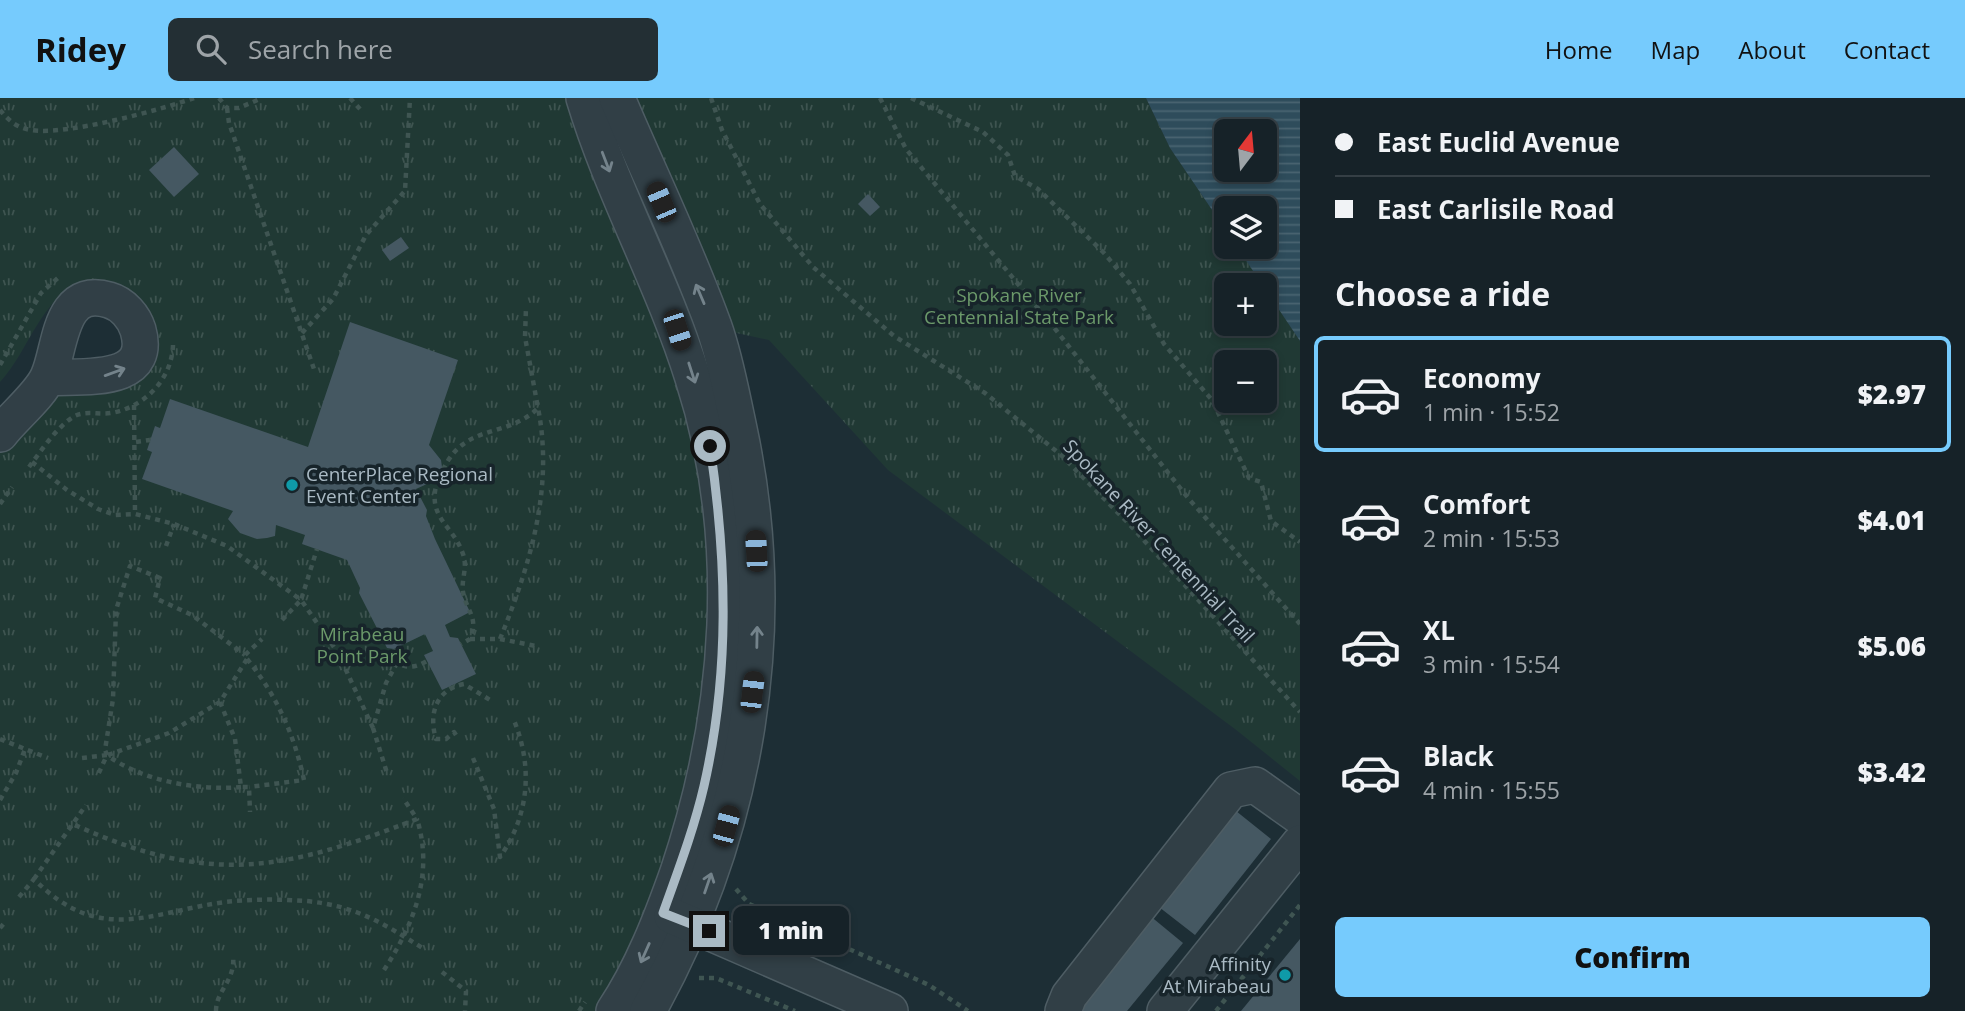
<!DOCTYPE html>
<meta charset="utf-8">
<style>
:root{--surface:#162228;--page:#232f34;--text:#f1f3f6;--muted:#9ea4a8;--line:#353f45;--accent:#76cbfd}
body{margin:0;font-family:"Open Sans",sans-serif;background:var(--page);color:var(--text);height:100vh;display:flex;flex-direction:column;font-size:26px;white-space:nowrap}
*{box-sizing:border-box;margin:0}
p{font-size:23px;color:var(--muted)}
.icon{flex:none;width:38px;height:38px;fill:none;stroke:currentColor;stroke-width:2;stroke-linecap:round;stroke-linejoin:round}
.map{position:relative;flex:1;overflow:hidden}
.side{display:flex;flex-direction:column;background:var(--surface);width:665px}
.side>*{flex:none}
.hud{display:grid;align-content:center;height:154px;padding:0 35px;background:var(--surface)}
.needle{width:46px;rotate:16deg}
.fabs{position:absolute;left:1214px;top:21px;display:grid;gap:14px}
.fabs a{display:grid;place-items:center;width:63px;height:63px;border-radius:10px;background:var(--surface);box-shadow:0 4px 10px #0003,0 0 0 2px var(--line);font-size:35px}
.end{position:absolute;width:32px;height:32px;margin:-16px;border:9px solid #aabac4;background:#111;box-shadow:0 0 0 4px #111}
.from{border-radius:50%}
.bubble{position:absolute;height:49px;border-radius:10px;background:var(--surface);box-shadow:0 4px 10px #0003,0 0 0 2px var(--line);font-size:23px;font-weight:800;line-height:49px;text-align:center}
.car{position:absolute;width:21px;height:42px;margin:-21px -10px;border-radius:9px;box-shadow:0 0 5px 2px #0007;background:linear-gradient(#222 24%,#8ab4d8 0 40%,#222 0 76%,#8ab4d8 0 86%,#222 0)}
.hud b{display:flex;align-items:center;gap:24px;height:66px;font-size:26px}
.hud b+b{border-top:2px solid var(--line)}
.hud i{width:18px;height:18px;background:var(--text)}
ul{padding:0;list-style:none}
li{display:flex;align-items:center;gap:21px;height:116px;margin:0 14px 10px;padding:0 21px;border:4px solid transparent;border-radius:10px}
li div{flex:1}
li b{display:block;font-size:26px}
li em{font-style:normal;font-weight:800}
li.current{border-color:var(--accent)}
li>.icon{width:63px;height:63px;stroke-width:1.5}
h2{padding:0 35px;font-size:32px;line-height:84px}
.primary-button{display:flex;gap:14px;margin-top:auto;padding:14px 35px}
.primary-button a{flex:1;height:80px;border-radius:10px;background:var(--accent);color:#111;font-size:28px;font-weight:800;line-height:80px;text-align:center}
header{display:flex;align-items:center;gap:42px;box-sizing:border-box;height:98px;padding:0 35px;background:var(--accent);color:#111}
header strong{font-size:33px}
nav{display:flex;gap:38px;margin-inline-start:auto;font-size:24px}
.search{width:490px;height:63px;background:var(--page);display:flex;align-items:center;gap:18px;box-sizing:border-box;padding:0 24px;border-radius:10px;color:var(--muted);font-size:26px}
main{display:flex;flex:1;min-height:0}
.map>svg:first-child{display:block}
.grass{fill:url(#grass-tufts);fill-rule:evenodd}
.water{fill:url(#water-rules);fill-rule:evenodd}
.building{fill:#455862}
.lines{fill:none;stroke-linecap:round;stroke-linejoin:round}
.minor-casing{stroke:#4e5d64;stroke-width:38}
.path{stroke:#3f5552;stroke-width:4.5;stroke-dasharray:5 5;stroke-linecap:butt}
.minor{stroke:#313f46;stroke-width:35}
.oneway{stroke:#74838b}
.route{stroke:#aabac4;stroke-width:9}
.culture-dot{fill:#0f9aa8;stroke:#17242a;stroke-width:2.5}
.labels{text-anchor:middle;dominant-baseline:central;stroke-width:7;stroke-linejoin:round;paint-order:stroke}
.park-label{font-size:19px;fill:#6b996a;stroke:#17242a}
.poi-label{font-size:19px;fill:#aabac4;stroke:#17242a;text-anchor:start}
.street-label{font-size:19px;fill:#aabac4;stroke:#17242a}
</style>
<header>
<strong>Ridey</strong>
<div class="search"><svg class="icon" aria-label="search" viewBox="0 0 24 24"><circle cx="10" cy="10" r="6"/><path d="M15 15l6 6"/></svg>Search here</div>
<nav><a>Home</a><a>Map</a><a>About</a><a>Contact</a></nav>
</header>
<main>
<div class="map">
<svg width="1300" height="913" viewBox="0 0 1300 913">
<defs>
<pattern id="grass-tufts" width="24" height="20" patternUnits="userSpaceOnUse" patternTransform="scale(1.75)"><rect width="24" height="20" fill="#203934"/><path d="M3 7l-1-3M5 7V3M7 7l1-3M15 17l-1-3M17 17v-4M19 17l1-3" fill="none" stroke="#3e5450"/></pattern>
<pattern id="water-rules" width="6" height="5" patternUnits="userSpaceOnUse" patternTransform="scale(1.75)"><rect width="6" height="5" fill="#2e4c5b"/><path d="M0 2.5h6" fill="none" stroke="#4a6471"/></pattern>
</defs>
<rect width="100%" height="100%" fill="#1d2e35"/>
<!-- grass -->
<g class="grass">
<path d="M0,0H584L710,348L715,630L614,913H0V338L48,280L99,279L139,235L87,202L85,182C39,201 31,250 0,284Z"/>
<path d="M635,0H1146L1170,50L1227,134V149H1237L1264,187H1227V226H1265V190L1300,243V683L1235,631L888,372L769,242L714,230ZM1227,264H1265V303H1227Z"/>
</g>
<!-- water -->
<path class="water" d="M1146,0H1300V243L1237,149H1265V110H1227V134L1170,50ZM1227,33H1265V72H1227Z"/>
<!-- building -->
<g class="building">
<polygon points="174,49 199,76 174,99 149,72"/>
<polygon points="868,96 880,109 870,118 858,106"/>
<polygon points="401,139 409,150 390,163 382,152"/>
<polygon points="350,224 458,262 429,347 441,362 443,376 440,380 416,391 427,412 426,418 435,441 470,514 445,527 450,539 458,540 476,576 442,592 424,557 433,553 425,536 394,551 387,550 359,495 360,490 347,462 302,446 305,437 276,427 275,438 267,440 257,441 240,435 228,421 233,413 142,381 152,354 147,352 155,328 160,330 170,301 308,349"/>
<polygon points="1236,713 1271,741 1195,837 1159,809"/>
<polygon points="1149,817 1183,845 1127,913 1078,913"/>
<polygon points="1300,841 1300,913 1241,913"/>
</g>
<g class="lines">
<!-- minor casing -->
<g class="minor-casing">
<g id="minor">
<path d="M584,0C613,96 663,184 693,280C745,441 731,617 678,774C661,822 642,871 614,913"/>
<path d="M617,0C649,76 686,151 714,229C725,260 731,294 738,326C782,528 748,733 648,913"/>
<path d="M0,336C13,319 40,297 48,279C61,252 58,187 109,202C123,206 134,219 138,232C154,288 79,277 48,280"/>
<polyline points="672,818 890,913"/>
<polyline points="1063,913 1069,898 1231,692 1255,687 1300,719"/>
<polyline points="1165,913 1300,745"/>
</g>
</g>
<!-- path -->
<g class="path">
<polyline points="219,0 227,10 239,10 262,0"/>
<polyline points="350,0 360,11"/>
<polyline points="711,0 722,32 760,106 813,169 894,238 985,295 1061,357 1130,427 1300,614"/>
<polyline points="880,0 906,51 1052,227 1188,400 1300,526"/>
<polyline points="911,0 983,34 1008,57 1015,78 1038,91 1104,155 1130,186 1164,246 1212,302 1249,380 1261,384 1271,423 1300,444"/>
<polyline points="227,10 229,25 314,271"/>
<path d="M0,12C8,22 17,30 31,32C65,38 160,12 194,0"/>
<polyline points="302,235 333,201 366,137 405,93 410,0"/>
<polyline points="0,267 41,195 59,179"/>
<polyline points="134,307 135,416"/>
<polyline points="136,344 150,342"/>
<polyline points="32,364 67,392 98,411 115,417 135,416 174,426 227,448 301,502 317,451"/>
<path d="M29,369C41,353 56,330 73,319C84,312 98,317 111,315C146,309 174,279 173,243"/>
<path d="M443,372C465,324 507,341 538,310L525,239L526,209"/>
<path d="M438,381C425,420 453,426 463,456C468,470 461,481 463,494C467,514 479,520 470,541L461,546"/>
<polyline points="0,406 12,389"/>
<polyline points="166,448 174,426"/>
<polyline points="282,522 301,502 338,555 373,630 386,585 397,565"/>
<path d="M470,541H500C530,467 554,390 538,310"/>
<polyline points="500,541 536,548"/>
<path d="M394,551L397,565C409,571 416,569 427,563"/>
<path d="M247,561C277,598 294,636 304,682L249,689"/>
<polyline points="220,604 235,641 241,689 249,689 250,714"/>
<polyline points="373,630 387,675"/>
<path d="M456,637L454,634L446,641H436C428,615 437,591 464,586L490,602"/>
<polyline points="0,641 25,651"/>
<polyline points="108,657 169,635 220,604 247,561 245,557 262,541"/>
<polyline points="82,660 107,657 97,679"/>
<path d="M473,660L494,711L500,759C530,716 533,667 513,620"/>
<path d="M241,689C199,693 142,683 107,657L105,652L113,601L116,512L130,468L160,480L155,500L192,517L245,557"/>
<polyline points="0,702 16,675 25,651 48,660"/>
<path d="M75,727C210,788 284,773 417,721L403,700"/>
<polyline points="34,781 86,707"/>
<polyline points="736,791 749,806 929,887 968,913"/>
<path d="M19,799L34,781C100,848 150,814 225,804C251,801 280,801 306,803C356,808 383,825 424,851"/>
<polyline points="0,830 6,823"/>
<path d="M384,872C414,826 434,776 417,721"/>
<polyline points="442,874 466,893 465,913"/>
<polyline points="699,880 716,880 795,913"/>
<path d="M216,913C216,892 236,883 233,857"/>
<polyline points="579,913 585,904"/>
<polyline points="1216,913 1300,807"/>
</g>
<!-- minor -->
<use href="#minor" class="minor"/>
</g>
<!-- one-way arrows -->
<defs><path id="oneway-shaft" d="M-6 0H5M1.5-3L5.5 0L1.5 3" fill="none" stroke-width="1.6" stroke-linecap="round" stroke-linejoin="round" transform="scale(1.75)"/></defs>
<g class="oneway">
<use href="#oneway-shaft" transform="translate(606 64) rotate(69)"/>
<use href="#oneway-shaft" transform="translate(700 196) rotate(-113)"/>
<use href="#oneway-shaft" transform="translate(115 274) rotate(-20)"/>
<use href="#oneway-shaft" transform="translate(692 275) rotate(72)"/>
<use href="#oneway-shaft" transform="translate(757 539) rotate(-89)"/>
<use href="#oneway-shaft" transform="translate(708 785) rotate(-71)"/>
<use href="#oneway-shaft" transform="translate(645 855) rotate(114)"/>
</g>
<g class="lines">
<!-- route -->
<path class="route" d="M709,833L663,815C678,773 694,731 704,688C730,574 727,464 710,348"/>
</g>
<!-- markers -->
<g class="culture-dot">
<circle cx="292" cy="387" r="7"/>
<circle cx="1285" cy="877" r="7"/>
</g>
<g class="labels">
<!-- park labels -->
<g class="park-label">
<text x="1019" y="197">Spokane River<tspan x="1019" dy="22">Centennial State Park</tspan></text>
<text x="362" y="536">Mirabeau<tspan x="362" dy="22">Point Park</tspan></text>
</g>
<!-- poi labels -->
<g class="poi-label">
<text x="306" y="376">CenterPlace Regional<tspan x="306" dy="22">Event Center</tspan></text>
<text x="1271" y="866" text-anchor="end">Affinity<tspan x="1271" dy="22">At Mirabeau</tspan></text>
</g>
<!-- street labels -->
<g class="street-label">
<text transform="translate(1159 443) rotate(47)">Spokane River Centennial Trail</text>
</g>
</g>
</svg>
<div class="fabs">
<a><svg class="needle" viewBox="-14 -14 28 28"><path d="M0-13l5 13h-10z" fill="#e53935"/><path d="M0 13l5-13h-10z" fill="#9ea4a8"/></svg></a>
<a><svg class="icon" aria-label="layers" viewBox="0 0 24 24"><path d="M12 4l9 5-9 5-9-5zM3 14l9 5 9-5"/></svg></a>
<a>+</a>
<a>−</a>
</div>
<i class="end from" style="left:710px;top:348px"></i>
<i class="end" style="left:709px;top:833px"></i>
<div class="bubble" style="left:733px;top:808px;width:116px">1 min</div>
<i class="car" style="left:661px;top:104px;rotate:337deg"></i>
<i class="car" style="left:677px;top:232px;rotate:162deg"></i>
<i class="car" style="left:756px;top:453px;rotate:357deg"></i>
<i class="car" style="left:752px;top:594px;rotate:7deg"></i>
<i class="car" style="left:726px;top:728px;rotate:15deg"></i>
</div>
<section class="side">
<div class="hud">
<b><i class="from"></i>East Euclid Avenue</b>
<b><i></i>East Carlisile Road</b>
</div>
<h2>Choose a ride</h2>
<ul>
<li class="current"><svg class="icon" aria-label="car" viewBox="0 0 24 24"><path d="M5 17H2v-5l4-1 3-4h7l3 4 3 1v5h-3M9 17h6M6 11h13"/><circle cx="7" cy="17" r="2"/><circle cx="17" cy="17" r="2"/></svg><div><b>Economy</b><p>1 min · 15:52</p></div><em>$2.97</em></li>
<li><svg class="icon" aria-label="car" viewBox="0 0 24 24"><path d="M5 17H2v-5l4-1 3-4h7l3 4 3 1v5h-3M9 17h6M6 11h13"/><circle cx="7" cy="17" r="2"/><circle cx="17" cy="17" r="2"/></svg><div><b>Comfort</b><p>2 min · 15:53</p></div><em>$4.01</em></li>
<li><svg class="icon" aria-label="car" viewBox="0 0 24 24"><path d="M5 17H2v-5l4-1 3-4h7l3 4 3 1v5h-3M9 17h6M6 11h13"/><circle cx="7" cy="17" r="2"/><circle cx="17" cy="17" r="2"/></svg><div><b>XL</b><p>3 min · 15:54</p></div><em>$5.06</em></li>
<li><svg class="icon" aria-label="car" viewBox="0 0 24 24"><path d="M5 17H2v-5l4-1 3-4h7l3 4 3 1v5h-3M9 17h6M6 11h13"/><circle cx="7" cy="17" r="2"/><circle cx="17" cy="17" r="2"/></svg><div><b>Black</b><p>4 min · 15:55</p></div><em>$3.42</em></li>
</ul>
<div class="primary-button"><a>Confirm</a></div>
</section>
</main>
